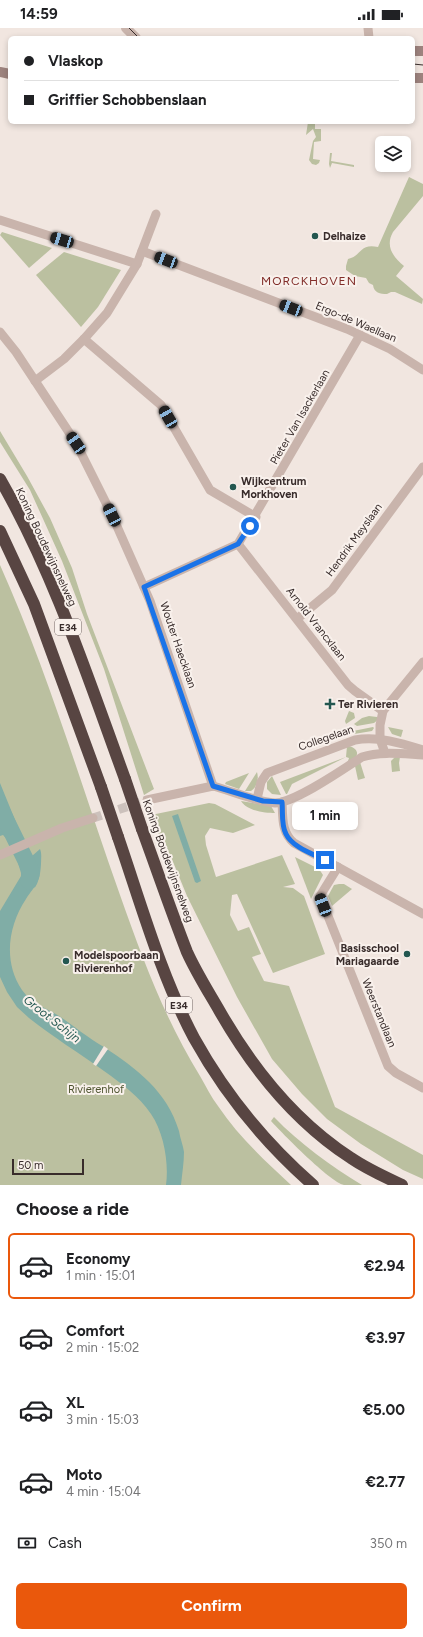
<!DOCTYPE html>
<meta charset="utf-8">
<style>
:root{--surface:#fff;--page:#f6f6f6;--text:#202124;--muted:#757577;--line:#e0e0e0;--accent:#ea580c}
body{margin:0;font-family:Figtree,sans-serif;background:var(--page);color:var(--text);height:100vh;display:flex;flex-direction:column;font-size:15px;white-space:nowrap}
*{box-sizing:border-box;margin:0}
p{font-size:13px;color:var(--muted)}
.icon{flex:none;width:22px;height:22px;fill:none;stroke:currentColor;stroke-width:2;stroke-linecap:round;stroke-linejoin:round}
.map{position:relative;height:1157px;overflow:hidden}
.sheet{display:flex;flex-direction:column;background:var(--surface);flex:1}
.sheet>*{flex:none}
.guide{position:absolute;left:8px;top:8px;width:407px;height:88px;border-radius:6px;box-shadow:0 2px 6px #0003;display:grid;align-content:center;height:88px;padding:0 16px;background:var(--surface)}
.fabs{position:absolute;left:375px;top:108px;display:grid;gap:8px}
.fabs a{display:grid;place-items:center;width:36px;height:36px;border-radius:6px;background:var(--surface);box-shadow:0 2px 6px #0003;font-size:20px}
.scale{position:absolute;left:12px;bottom:10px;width:72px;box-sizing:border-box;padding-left:4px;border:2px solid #382c2b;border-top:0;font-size:11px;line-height:14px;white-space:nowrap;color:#382c2b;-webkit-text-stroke:3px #f9f1ec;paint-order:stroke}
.end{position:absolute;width:18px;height:18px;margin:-9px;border:5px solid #1a73e8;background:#fff;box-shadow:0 0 0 2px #fff}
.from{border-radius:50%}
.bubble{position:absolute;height:28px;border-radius:6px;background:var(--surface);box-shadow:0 2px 6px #0003;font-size:13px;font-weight:700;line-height:28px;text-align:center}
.car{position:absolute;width:12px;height:24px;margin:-12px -6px;border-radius:5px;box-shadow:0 0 3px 1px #0007;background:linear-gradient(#222 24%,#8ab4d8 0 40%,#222 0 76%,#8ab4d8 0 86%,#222 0)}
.guide b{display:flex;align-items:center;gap:14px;height:38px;font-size:15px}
.guide b+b{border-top:1px solid var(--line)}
.guide i{width:10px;height:10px;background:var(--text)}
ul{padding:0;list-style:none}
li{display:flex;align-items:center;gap:12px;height:66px;margin:0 8px 6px;padding:0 8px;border:2px solid transparent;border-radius:6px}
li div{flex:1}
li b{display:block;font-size:15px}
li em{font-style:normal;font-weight:700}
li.selected{border-color:var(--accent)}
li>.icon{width:36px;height:36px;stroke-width:1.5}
h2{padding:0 16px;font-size:18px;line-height:48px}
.pay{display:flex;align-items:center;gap:10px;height:44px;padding:0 16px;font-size:15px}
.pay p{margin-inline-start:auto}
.cta{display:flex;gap:8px;margin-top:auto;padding:8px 16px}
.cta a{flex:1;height:46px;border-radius:6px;background:var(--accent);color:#fff;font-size:16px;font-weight:700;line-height:46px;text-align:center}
.status{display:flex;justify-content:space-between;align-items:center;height:28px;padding:0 20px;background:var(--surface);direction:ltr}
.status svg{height:11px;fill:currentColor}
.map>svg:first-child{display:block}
.green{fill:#bbc0a0}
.water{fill:#80ada6}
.pier{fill:#f1e6e0}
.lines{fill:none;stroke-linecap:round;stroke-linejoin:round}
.river{stroke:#80ada6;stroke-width:17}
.minor-tunnel{stroke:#ccc1bc;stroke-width:9;stroke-dasharray:9 4.5;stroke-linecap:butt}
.minor{stroke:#c9b4ac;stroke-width:9}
.tertiary{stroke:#c9b4ac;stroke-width:10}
.secondary{stroke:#9d837e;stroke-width:10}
.motorway{stroke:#584542;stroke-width:12}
.tram{stroke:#382c2b;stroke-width:1}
.motorway-bridge{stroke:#584542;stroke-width:12}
.route{stroke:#1a73e8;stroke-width:5}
.poi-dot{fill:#235750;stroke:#f9f1ec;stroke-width:1.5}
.labels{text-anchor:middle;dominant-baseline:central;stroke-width:4;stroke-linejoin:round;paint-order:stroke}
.shield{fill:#f9f1ec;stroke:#726765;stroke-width:1}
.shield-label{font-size:10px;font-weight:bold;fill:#382c2b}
.poi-label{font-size:11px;font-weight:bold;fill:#382c2b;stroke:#f9f1ec;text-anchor:start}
.street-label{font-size:11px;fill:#382c2b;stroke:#f9f1ec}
.park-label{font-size:11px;fill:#4e5430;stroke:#f9f1ec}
.neighbourhood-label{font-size:12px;letter-spacing:1px;fill:#812d29;stroke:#f9f1ec}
.water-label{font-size:12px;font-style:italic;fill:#235750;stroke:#f9f1ec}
</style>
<div class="status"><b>14:59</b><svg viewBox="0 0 49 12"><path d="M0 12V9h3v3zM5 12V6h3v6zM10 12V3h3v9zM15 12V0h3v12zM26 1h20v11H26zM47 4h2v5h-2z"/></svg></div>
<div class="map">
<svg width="423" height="1157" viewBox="0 0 423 1157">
<rect width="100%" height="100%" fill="#f1e6e0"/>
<!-- green -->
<g class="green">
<polygon points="308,94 315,94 315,101 321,101 321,113 314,114 313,131 320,132 319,135 316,137 312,136 309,132 313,113 316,109 313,101 306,107"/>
<polygon points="330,125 332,125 331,133 354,137 354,139 332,135 330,140 329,136"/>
<path d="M409,149L423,156V168L393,204C385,218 393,229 404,238L396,248L423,271L422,276L395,264H391L387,266C380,266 374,265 373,257L369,255L366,250L355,248L346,242V238L348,231C362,228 359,215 378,219Z"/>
<polygon points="2,204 52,220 29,240 0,207"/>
<polygon points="64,224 121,242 98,279 81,299 36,247"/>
<polygon points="0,403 27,448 50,490 72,540 87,586 154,761 144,767 104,641 62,533 30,462 0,414"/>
<path d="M0,537C48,644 81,757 120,867C143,932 164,989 200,1048C206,1058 211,1069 218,1078C238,1108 265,1133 291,1157H0Z"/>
<polygon points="349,683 354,685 355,690 346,696 345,693"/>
<polygon points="369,688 377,689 379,691 374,695 357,698 354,696 362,690"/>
<polygon points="373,699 374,700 372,703 354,706 353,703"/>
<polygon points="388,699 403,702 401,709 392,706"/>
<path d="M347,718C352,718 360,722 356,729C354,731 350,734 347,736L349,730L346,729L292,756L287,766H286L280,754L346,729Z"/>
<polygon points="395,729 400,729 399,735 400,743 392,744 391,733"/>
<polygon points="360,734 365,750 358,752 355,738"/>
<path d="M257,744C259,751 257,759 251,763H245Z"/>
<polygon points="249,745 239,761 225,756 226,754"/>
<polygon points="272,748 281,767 272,766 267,761 267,754"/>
<path d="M241,773L271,778L275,785C265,785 247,783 241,773Z"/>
<polygon points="209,775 215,776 255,797 233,805 210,800 205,808 206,817 216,849 282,827 295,856 283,859 293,860 304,868 325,926 273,945 237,866 232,867 230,887 238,903 249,899 261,926 252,929 264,953 289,958 335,1079 423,1127 423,1151 403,1142 361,1116 327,1091 302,1066 272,1031 237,969 187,868 171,829 154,797 151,787"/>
<polygon points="295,829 319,841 323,847 311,871"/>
<polygon points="339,856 344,856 352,861 332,878 328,868 334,857"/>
<path d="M274,1089C300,1116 331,1138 362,1157C357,1157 349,1157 344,1157C330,1154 282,1105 271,1093Z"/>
</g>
<!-- water -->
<g class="water">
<polygon points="0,755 20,804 6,810 3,807 0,808"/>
<polygon points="178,786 201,853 197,855 195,854 172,788"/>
<path d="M40,821C42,826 41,830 41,836C40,855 36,856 26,871C8,898 3,934 22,962C31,975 46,980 59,988C74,998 88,1010 104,1019C137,1041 167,1063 179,1103C180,1110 183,1117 184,1124C184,1135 182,1146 181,1157H166C169,1135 164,1105 151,1086C139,1068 122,1056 104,1043C79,1025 53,1009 29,990L17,979L7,964L0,949V883L21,848V845L18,835L32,828Z"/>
</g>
<!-- pier -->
<polygon class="pier" points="104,1018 108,1021 96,1038 93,1036"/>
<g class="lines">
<!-- river -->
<polyline class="river" points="0,780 30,841 31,847 29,853"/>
<!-- minor-tunnel -->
<polyline class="minor-tunnel" points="93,790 147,772"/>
<!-- minor -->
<g class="minor">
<polyline points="368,0 369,10"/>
<polyline points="0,192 137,236"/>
<polyline points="142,223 347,301 390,321 423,342"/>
<polyline points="0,304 16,324 76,415 112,487 150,573 213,758"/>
<polyline points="84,311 161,377 210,462 256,489"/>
<polyline points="35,353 64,331 84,311 107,285 137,236 156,186"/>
<polyline points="238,516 348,657 355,663 383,683"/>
<polyline points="144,559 238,516 360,307"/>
<polyline points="297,591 332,562 423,439"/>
<polyline points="385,725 380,711 380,697 383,683 423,634"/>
<path d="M213,758C232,763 256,774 275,775C295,775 345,740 362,729C381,723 403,726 423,727"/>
<path d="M257,771L261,754L267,745L355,712C378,708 401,715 423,722"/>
<polyline points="147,772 213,758"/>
<path d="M282,774C283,789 281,804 294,815L423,886"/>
<polyline points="0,827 62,800 93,790"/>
<polyline points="338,839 320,868 388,1038 396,1045 423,1060"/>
</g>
<!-- tertiary -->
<polyline class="tertiary" points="126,0 136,10"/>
<!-- secondary -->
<g class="secondary">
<polyline points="413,23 423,23"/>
<polyline points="0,44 10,46"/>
<polyline points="413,50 423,50"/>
</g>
<!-- motorway -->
<g class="motorway">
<path d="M0,451C54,545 88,650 125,751"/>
<polyline points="0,503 34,576 101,759"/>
<path d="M142,801C157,842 171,883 187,924C196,944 208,963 219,982C252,1040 294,1093 351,1130C367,1141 385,1149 402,1157"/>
<path d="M118,809C141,876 161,948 194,1010C225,1066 265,1115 313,1157"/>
</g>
<!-- tram -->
<g class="tram">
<polyline points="129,0 139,10"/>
<polyline points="413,36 423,37"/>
</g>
<!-- motorway-bridge -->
<g class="motorway-bridge">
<polyline points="125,751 142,801"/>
<polyline points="101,759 118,809"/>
</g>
</g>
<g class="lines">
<!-- route -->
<path class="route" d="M250,498L238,516L144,559L213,758L263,773L282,774C283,784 281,797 286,806C292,819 313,826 325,832"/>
</g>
<!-- markers -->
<g class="poi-dot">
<circle cx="315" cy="208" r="4"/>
<circle cx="233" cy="459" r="4"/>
<path d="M328 670h4v4h4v4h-4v4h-4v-4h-4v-4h4z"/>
<circle cx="407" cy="926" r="4"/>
<circle cx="66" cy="933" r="4"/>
</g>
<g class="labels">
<!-- shield labels -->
<g class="shield">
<rect x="55" y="591" width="26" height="16" rx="3"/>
<rect x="166" y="969" width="26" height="16" rx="3"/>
</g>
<g class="shield-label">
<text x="68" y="599">E34</text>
<text x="179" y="977">E34</text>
</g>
<!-- poi labels -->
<g class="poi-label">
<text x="323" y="208">Delhaize</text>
<text x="241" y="453">Wijkcentrum<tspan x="241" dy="13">Morkhoven</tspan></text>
<text x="338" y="676">Ter Rivieren</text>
<text x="399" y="920" text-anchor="end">Basisschool<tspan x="399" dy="13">Mariagaarde</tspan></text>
<text x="74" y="927">Modelspoorbaan<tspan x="74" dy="13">Rivierenhof</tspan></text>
</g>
<!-- street labels -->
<g class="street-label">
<text transform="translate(356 294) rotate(23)">Ergo-de Waellaan</text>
<text transform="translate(300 389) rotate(-60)">Pieter Van Isackerlaan</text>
<text transform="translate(354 512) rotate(-54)">Hendrik Meyslaan</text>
<text transform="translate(46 519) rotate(65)">Koning Boudewijnsnelweg</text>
<text transform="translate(316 596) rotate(52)">Arnold Vrancxlaan</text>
<text transform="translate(178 617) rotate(71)">Wouter Haecklaan</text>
<text transform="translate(326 710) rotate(-19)">Collegelaan</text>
<text transform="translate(168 833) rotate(70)">Koning Boudewijnsnelweg</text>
<text transform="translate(379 985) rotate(68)">Weerstandlaan</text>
</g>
<!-- park labels -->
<g class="park-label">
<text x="96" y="1061">Rivierenhof</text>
</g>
<!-- neighbourhood labels -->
<g class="neighbourhood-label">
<text x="309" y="253">MORCKHOVEN</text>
</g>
<!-- water labels -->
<g class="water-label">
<text transform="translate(52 991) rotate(38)">Groot Schijn</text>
</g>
</g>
</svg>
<div class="fabs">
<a><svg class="icon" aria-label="layers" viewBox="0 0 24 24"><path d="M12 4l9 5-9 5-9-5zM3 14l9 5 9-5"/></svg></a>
</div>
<div class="scale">50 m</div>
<i class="end from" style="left:250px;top:498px"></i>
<i class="end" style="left:325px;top:832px"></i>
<div class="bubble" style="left:292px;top:774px;width:66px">1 min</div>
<i class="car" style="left:62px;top:212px;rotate:287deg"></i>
<i class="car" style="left:166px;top:232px;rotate:291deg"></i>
<i class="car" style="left:291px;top:280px;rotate:291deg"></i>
<i class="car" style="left:168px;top:389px;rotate:330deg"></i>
<i class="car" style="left:76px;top:415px;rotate:326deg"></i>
<i class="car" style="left:112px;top:487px;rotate:334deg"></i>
<i class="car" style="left:323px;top:877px;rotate:339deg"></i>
<div class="guide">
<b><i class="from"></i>Vlaskop</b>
<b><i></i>Griffier Schobbenslaan</b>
</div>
</div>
<section class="sheet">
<h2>Choose a ride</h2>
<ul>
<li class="selected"><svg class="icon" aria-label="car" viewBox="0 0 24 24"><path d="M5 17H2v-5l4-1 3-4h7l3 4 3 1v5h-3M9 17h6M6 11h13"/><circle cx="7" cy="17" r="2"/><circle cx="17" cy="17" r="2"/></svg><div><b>Economy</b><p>1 min · 15:01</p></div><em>€2.94</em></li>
<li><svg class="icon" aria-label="car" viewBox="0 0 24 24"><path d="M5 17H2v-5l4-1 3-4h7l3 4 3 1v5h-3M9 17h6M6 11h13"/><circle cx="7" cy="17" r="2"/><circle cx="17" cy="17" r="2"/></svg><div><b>Comfort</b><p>2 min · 15:02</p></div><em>€3.97</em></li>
<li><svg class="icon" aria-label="car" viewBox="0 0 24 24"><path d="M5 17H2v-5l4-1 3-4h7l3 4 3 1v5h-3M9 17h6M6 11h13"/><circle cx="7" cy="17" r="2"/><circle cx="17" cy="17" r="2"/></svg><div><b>XL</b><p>3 min · 15:03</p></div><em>€5.00</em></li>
<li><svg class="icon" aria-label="car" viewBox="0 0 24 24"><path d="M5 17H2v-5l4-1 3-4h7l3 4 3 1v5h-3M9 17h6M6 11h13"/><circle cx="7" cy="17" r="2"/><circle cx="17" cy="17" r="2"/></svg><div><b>Moto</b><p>4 min · 15:04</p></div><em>€2.77</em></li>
</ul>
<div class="pay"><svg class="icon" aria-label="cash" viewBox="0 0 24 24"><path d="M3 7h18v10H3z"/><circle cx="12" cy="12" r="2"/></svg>Cash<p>350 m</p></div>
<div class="cta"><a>Confirm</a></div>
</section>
